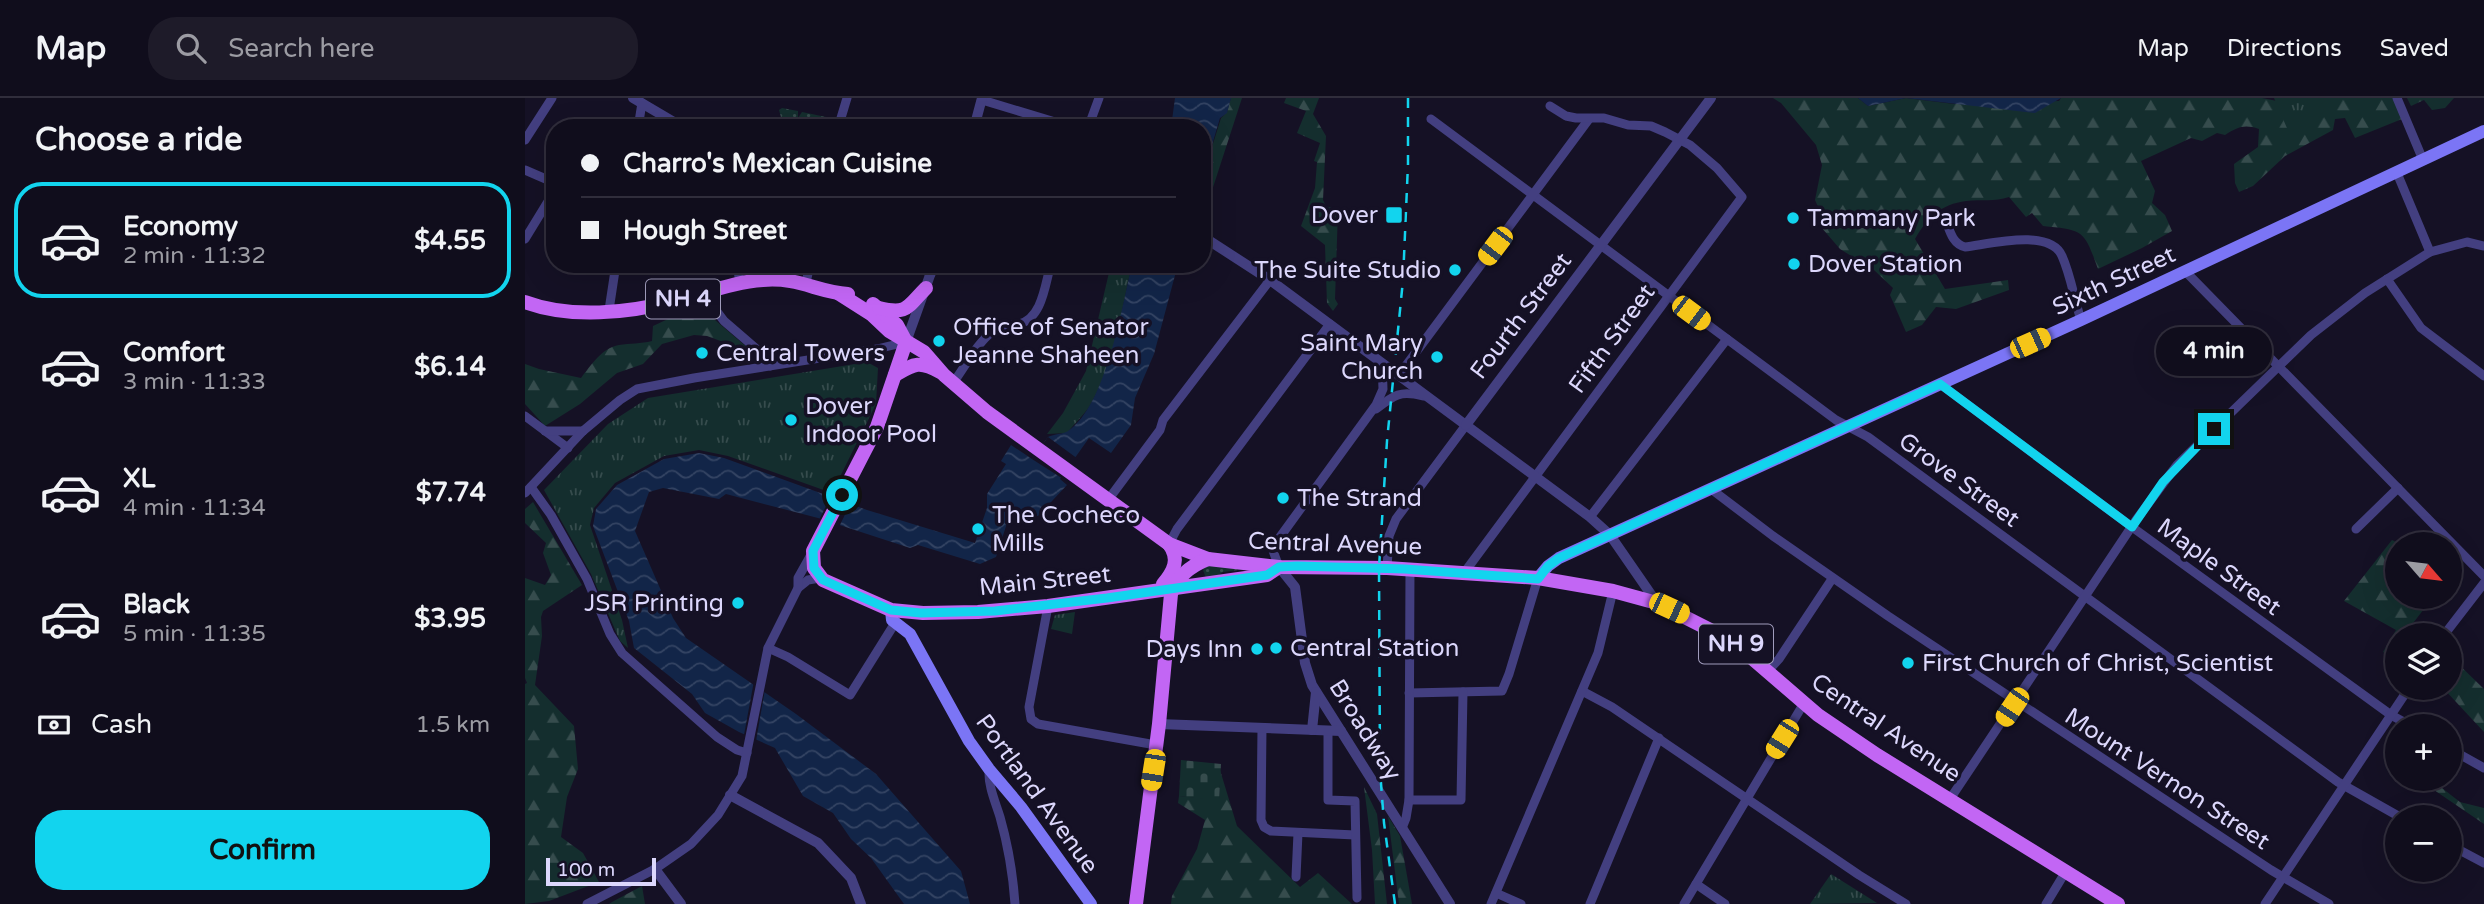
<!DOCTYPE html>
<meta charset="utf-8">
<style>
:root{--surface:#100d1c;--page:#1e1b29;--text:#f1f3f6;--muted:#9c9ca3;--line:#302d3b;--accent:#12d4ee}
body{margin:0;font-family:"Varela Round",sans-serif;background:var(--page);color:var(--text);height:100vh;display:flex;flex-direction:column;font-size:26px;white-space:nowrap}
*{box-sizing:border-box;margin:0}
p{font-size:23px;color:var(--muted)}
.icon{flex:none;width:38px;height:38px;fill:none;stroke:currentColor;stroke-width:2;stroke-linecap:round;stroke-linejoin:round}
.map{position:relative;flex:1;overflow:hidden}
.details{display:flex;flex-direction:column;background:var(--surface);width:525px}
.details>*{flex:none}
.guide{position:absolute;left:21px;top:21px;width:665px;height:154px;border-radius:28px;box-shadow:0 7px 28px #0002,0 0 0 2px var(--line);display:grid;align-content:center;height:154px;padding:0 35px;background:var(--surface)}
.needle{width:46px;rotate:118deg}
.buttons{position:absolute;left:1860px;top:434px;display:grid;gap:14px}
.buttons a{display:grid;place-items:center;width:77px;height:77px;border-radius:50%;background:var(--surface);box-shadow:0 7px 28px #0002,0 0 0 2px var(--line);font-size:35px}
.scale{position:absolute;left:21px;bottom:18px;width:110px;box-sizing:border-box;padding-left:7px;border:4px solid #dcd7fc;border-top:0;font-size:19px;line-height:24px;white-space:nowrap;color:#dcd7fc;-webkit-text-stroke:5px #151125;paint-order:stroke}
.end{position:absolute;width:32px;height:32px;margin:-16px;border:9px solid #12d4ee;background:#111;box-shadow:0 0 0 4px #111}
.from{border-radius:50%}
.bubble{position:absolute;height:49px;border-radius:24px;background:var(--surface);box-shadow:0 7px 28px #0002,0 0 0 2px var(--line);font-size:23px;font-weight:700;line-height:49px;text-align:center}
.car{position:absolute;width:21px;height:42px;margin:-21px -10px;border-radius:9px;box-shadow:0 0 5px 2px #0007;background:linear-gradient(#f5c518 24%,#345 0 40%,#f5c518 0 76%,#345 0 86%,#f5c518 0)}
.guide b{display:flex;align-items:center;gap:24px;height:66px;font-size:26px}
.guide b+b{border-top:2px solid var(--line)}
.guide i{width:18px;height:18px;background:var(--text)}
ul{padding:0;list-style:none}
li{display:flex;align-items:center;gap:21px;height:116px;margin:0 14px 10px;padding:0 21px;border:4px solid transparent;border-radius:28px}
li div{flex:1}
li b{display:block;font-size:26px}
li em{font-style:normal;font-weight:700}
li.selected{border-color:var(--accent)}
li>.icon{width:63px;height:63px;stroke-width:1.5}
h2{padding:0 35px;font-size:32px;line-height:84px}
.pay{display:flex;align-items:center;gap:18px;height:77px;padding:0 35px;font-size:26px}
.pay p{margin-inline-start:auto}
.button{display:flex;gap:14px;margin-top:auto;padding:14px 35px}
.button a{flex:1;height:80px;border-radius:28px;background:var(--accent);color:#111;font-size:28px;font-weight:700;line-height:80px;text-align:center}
header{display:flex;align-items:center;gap:42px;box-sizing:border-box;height:98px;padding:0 35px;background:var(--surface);border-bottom:2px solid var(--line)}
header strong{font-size:33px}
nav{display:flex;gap:38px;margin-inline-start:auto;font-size:24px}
.search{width:490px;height:63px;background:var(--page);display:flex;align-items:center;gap:18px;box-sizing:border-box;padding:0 24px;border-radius:28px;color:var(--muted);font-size:26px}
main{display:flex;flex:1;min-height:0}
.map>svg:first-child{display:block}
.grass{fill:url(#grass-dots)}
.forest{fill:url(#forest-firs)}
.cemetery{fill:url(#cemetery-stones)}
.park{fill:url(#park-tufts)}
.water{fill:url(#water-waves)}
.pier{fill:#151125}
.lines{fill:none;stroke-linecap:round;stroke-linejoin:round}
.minor{stroke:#433f80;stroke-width:9}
.tertiary{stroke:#433f80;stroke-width:10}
.secondary{stroke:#7b75f5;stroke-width:12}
.primary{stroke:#c266f4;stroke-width:14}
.rail{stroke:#12d4ee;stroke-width:2.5;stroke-dasharray:10 9;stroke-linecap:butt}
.route{stroke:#12d4ee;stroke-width:9}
.poi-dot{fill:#12d4ee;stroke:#151125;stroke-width:2.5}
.labels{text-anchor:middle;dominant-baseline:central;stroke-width:7;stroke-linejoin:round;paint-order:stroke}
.shield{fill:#151125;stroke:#a09cbc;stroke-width:2}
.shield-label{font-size:23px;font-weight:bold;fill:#dcd7fc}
.poi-label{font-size:24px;fill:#dcd7fc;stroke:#151125;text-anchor:start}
.street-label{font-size:24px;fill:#dcd7fc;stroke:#151125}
</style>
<header>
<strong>Map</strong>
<div class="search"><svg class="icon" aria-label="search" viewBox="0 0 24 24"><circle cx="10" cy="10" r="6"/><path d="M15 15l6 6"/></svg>Search here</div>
<nav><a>Map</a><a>Directions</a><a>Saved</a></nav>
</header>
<main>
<section class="details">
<h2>Choose a ride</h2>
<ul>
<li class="selected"><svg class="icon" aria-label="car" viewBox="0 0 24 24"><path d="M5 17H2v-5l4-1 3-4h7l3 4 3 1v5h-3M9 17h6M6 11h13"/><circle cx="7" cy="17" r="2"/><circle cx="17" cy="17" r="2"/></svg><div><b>Economy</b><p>2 min · 11:32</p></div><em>$4.55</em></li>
<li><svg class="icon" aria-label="car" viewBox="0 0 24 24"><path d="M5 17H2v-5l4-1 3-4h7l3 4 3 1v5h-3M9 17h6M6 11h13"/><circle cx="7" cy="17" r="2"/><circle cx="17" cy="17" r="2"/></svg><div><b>Comfort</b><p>3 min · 11:33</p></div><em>$6.14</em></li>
<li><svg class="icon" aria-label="car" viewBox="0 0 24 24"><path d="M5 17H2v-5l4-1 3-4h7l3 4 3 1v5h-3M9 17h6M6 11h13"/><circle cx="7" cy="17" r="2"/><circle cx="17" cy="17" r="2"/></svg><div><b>XL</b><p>4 min · 11:34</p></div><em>$7.74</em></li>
<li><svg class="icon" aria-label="car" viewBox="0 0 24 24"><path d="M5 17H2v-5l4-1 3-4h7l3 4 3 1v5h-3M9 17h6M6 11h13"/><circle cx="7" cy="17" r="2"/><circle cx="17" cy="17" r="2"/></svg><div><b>Black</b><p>5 min · 11:35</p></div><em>$3.95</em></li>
</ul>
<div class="pay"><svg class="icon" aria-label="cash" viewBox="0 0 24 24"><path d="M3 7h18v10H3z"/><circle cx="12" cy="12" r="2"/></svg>Cash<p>1.5 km</p></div>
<div class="button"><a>Confirm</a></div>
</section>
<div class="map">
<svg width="1959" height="806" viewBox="0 0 1959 806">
<defs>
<pattern id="grass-dots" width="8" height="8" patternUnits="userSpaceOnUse" patternTransform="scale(1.75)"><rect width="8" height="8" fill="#142e2e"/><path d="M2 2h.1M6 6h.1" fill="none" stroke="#364c4d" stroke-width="1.8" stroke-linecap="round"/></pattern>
<pattern id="forest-firs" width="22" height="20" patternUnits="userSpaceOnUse" patternTransform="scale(1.75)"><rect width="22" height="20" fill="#142e2e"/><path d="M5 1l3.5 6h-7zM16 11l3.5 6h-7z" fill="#364c4d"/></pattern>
<pattern id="cemetery-stones" width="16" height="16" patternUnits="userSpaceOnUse" patternTransform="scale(1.75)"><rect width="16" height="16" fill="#142e2e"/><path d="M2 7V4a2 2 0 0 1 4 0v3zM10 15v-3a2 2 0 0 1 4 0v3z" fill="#364c4d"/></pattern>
<pattern id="park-tufts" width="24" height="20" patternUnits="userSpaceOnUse" patternTransform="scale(1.75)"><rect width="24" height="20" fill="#142e2e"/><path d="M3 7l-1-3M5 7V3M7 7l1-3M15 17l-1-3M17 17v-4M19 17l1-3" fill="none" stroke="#364c4d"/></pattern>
<pattern id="water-waves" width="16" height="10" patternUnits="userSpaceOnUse" patternTransform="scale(1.75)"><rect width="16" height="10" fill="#122548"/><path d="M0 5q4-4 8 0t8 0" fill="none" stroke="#344463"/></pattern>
</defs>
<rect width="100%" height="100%" fill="#151125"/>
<!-- grass -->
<g class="grass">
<polygon points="257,10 273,13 273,20 277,14 301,19 299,30 259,30 254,12"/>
<polygon points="681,467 722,471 698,474 691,479 681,480 678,472"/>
</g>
<!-- forest -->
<g class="forest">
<polygon points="706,0 717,0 680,114 684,118 680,124 677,123 677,81 696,20 702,14"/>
<polygon points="761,0 794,0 788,16 801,38 798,102 801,108 813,112 810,201 813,206 808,213 802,205 800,147 776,128 790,90 792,64 789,63 795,45 772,35 781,13 759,5"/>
<path d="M1248,0H1333L1343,8L1381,0L1429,6L1534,3L1536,0H1737L1752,3L1800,0H1869L1877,21L1830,40L1820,20L1810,21L1808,32L1760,58L1728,88L1714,94L1710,85L1709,66L1733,49L1734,31C1719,26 1713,29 1700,37L1692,35L1677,43L1666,40L1616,63L1630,93L1627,105L1640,117L1647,133L1617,150L1573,171C1559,132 1559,132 1518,128L1507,115L1501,119L1484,99C1469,104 1456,101 1441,103C1416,106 1402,120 1390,141L1420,191L1483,182L1484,192L1431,211L1411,209L1397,227L1381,234L1365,197L1368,190L1349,172L1315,151L1296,129L1295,113L1290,102L1297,67L1291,47L1256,5Z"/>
<polygon points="1882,0 1929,0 1920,10 1907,12 1899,2 1886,8"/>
<path d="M167,215L171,220L183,216L224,251L220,252L182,238L169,237L137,246L118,266L92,275L55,306L20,328L0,306V266L14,271L56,280C66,267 77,250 94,247C105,245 116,246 127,243L128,228L143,221Z"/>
<polygon points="8,404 57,487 18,513 16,519 17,538 10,587 49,628 53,671 42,699 36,739 58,755 74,784 24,803 0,806 0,586 2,585 0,580 0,480 20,487 26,477 18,455 21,445 0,425 0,411"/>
<polygon points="1867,442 1875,446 1872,446 1872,499 1897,499 1905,503 1879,537 1872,537 1872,547 1864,558 1858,554 1871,532 1819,503"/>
<polygon points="1925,558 1959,591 1959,634 1918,590 1925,590"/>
<polygon points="695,672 712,728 775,789 793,775 827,806 646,806 647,798 672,751 680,722 653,705 654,698 694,702"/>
<polygon points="1900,681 1909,681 1908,683 1935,704 1959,710 1959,726 1909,692"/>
<polygon points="839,689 852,716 862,806 850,806 847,752"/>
<polygon points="863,718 875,738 887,806 874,806"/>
<polygon points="117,788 120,806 84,806 87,804"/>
</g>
<!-- cemetery -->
<polygon class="cemetery" points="656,662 696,666 694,703 654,698"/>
<!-- park -->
<g class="park">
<polygon points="1749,0 1811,0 1765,37"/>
<path d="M586,166H607C596,214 589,267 564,309C558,318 549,326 542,335L522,336L538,315L561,273Z"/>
<polygon points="342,264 353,270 351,306 307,395 203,358 174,352 139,358 90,385 69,410 65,427 97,522 103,550 95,543 66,476 19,392 83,326 123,300"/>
<polygon points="550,514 547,536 526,531 530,517"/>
<polygon points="1306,776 1352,805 1285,806"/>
</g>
<!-- water -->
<g class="water">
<polygon points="650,0 706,0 702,15 695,20 677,81 677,30 646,30"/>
<polygon points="1333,0 1536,0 1510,15 1381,0 1343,8"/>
<path d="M607,166H653L629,256L610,300L606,327L586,355L564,340L535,381L542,387L513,418L483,422L471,459L455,466L393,447L385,450L293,420L201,396L194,401L138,390L124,394L110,433L148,520L161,540L271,616L351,676L436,773L445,806H379L346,760L326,741L308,715L278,698L250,650L214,634L180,615L167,596L109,550L104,523L68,428L71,411L92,387L139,361L174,355L199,360L342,412L450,445L462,410V396L481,366L476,363L486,347L507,361L523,339C529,336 539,336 543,333C581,308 597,209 607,166Z"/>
</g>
<!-- pier -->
<g class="pier">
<polygon points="523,339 553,361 539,380 546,386 507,361"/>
<polygon points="308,394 327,402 313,431 293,424"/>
<polygon points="229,583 240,591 231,643 219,637"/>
</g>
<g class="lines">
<!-- minor -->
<g class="minor">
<polyline points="1872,0 1898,62"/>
<polyline points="457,2 550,30"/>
<polyline points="906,21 1311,322 1343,339 1813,684 1875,719"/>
<polyline points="113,30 117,5"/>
<polyline points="313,30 322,0"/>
<polyline points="563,30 574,0"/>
<polyline points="0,42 27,0"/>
<polyline points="0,72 30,85"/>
<polyline points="1872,75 1905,154"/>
<path d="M1421,123C1425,134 1428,146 1440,149C1465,146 1525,130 1537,158C1546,178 1549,201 1556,222"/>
<polyline points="0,141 30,92"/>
<polyline points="212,166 215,185"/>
<polyline points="390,166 406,176"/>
<polyline points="1660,173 1959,478"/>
<polyline points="1862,181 1896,230 1959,278"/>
<polyline points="281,185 285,166"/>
<polyline points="178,195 199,223 242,260 245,268"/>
<polyline points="84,212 91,166"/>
<polyline points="874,277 1064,21"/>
<path d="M428,285C440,269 452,245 468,233C476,227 485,228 494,226C518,220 520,185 526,166"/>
<polyline points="1415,286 1607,429 1866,617 1886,628"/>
<path d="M851,311C869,297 875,292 898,298"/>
<polyline points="0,318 43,350"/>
<polyline points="20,333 58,333"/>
<polyline points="6,389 26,417 62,481 85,536 97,555 192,639 212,652 222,655"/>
<polyline points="1186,391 1248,438 1363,518 1746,772 1804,806"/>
<polyline points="0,395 58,333 95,302 112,291 169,280 352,251 381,244"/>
<polyline points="583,402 635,332 638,322 745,182"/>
<polyline points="1065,419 1202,241"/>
<polyline points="1831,431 1873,390"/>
<polyline points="644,446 652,431 805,226"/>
<polyline points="754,469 747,450 851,307 858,291 857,265"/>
<polyline points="862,470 864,438 871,421 941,327"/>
<polyline points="939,475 1217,99 1192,70 1165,47 1140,34 1126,28 1103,27 1079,20 1051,20 1041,18 1025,8"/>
<polyline points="273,490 283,482 295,480"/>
<polyline points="523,508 504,609 506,621 513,626 631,647"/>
<polyline points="1919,537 1959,485"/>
<polyline points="243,550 263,559 325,597 370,525"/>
<polyline points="1243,573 1254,561 1307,481"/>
<polyline points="1057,593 1087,609 1334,777 1381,806"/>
<polyline points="884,595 977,593 984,576 1013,480"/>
<polyline points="737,630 736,722 739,729 746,733 830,737"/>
<polyline points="803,633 803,702 830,703 832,800"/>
<polyline points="1925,651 1959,670"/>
<path d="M464,671C463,688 470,703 475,719C483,747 488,777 490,806"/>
<polyline points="1425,701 1611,422 1652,367 1786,237 1840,195 1905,154 1942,144 1959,148"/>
<polyline points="884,702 936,702 938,594"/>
<polyline points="877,730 881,720 884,702 885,471"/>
<polyline points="1925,747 1959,765"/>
<polyline points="771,779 773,735"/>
<polyline points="1171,786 1200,806"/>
<polyline points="971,795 996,806"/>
<polyline points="62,806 130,771 166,746 193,717 217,678 243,550 273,490 273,480 287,455"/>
<polyline points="966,806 1073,555 1088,493"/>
<polyline points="1065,806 1134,640"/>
<polyline points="1159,806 1279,605"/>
<polyline points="1521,806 1541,773"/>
<polyline points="1740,806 1884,590"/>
</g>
<!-- tertiary -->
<g class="tertiary">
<polyline points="108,0 159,30"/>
<polyline points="449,30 457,0"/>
<polyline points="677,138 745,182 1065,419 1085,437 1132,505"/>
<polyline points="381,244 409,166"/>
<polyline points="941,327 1186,0"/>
<polyline points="754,469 770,489 780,565 787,587 925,806"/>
<polyline points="634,626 816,633"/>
<polyline points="787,632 791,594"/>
<polyline points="205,697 293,745 326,780 336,806"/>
<polyline points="130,771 156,806"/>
</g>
<!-- secondary -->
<g class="secondary">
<polyline points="1013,480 1023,468 1034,460 1556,222 1959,33"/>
<polyline points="366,512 367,522 385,536 444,643 464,671 496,709 566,806"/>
</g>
<!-- primary -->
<g class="primary">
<polyline points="313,195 346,216 364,233 399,254 419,277 462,314 644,446 683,461 754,469 862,470 1013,480 1088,493 1132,505 1207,543 1293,617 1352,657 1593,806"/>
<path d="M0,204C45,221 104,215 149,203C179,196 208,184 238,182C274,179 292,194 323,196"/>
<polyline points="348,206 372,227 380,242"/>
<path d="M354,210C383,217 382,209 401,190"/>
<polyline points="381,244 352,329 288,453 289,470 298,482 366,512 398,515 453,514 523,508 742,477 754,469"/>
<path d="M370,277C389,266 394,262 415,274"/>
<path d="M638,486C649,473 655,461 644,446"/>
<path d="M611,806L634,626L646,496C652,478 665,468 683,461"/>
</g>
<!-- rail -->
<polyline class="rail" points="870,806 859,725 855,672 854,470 862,343 878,182 883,66 883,0"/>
</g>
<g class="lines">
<!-- route -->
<polyline class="route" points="317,397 288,453 289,470 298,482 366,512 396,515 470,513 582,500 742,477 754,469 772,468 880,471 1013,481 1023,468 1034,460 1415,286 1607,429 1638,384 1689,331"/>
</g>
<!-- markers -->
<g class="poi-dot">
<rect x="860" y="108" width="18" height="18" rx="3.5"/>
<circle cx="1268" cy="120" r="7"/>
<circle cx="1269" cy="166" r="7"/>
<circle cx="930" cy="172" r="7"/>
<circle cx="414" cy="243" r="7"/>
<circle cx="177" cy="255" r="7"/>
<circle cx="912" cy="259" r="7"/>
<circle cx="266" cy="322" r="7"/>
<circle cx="758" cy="400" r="7"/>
<circle cx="453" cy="431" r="7"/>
<circle cx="213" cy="505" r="7"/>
<circle cx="751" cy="550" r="7"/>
<circle cx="732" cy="551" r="7"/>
<circle cx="1383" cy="565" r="7"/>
</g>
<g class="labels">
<!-- shield labels -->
<g class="shield">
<rect x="121" y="181.5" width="74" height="39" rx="5"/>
<rect x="1174" y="526.5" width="74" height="39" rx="5"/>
</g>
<g class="shield-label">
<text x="158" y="201">NH 4</text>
<text x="1211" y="546">NH 9</text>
</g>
<!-- poi labels -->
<g class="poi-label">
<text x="853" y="117" text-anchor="end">Dover</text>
<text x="1282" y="120">Tammany Park</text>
<text x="1283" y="166">Dover Station</text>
<text x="916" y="172" text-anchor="end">The Suite Studio</text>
<text x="428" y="229">Office of Senator<tspan x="428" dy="28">Jeanne Shaheen</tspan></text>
<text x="898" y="245" text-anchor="end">Saint Mary<tspan x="898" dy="28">Church</tspan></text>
<text x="191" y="255">Central Towers</text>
<text x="280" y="308">Dover<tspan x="280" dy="28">Indoor Pool</tspan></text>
<text x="772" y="400">The Strand</text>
<text x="467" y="417">The Cocheco<tspan x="467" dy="28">Mills</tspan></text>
<text x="199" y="505" text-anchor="end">JSR Printing</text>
<text x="765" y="550">Central Station</text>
<text x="718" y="551" text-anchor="end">Days Inn</text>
<text x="1397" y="565">First Church of Christ, Scientist</text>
</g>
<!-- street labels -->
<g class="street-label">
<text transform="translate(1589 183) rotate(-25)">Sixth Street</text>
<text transform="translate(996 218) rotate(-53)">Fourth Street</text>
<text transform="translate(1087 241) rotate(-54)">Fifth Street</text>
<text transform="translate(1434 382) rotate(36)">Grove Street</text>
<text transform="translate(810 446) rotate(2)">Central Avenue</text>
<text transform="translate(1694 469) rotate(36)">Maple Street</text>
<text transform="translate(520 483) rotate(-6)">Main Street</text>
<text transform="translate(1361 630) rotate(34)">Central Avenue</text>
<text transform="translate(840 632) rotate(58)">Broadway</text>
<text transform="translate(1642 681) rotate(33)">Mount Vernon Street</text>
<text transform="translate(512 696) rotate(54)">Portland Avenue</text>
</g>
</g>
</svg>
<div class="buttons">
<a><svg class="needle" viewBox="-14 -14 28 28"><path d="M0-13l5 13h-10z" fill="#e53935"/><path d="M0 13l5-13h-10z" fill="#9c9ca3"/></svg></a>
<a><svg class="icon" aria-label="layers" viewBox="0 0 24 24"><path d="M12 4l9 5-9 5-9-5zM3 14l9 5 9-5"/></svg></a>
<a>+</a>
<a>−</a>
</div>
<div class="scale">100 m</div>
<i class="end from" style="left:317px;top:397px"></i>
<i class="end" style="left:1689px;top:331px"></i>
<div class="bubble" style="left:1631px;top:229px;width:116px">4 min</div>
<i class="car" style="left:970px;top:148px;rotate:217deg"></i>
<i class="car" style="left:1166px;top:215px;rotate:127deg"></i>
<i class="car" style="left:1505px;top:245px;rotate:66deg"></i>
<i class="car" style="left:1144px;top:510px;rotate:115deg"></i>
<i class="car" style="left:1487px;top:609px;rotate:214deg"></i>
<i class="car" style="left:1257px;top:641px;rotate:212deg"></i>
<i class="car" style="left:628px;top:672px;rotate:189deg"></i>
<div class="guide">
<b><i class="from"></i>Charro's Mexican Cuisine</b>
<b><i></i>Hough Street</b>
</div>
</div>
</main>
